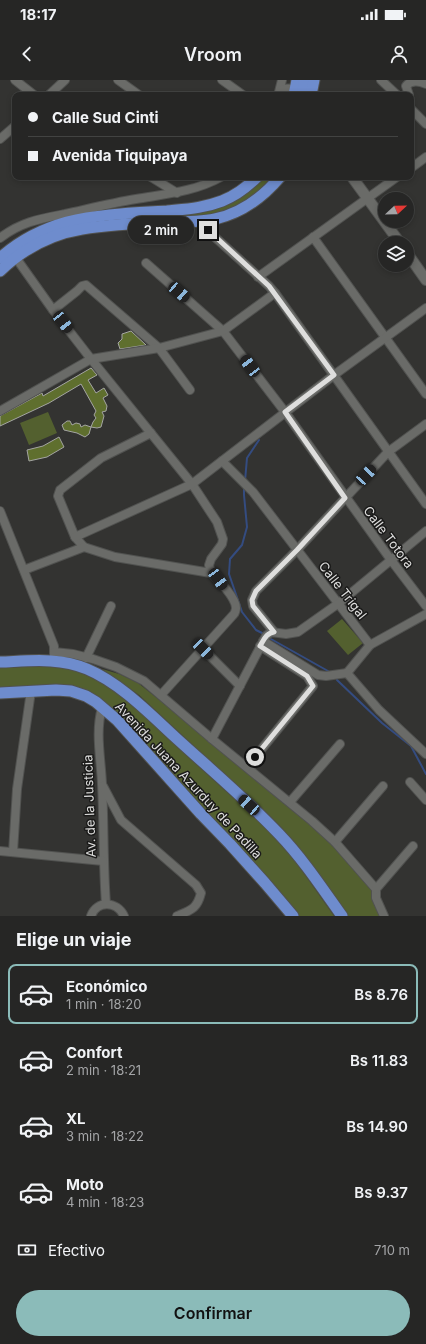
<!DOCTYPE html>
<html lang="es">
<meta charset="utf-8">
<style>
:root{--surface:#262625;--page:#323232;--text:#f1f3f6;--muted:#a4a5a7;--line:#424342;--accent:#8bbbb9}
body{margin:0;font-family:Inter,sans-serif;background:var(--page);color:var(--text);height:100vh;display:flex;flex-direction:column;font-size:15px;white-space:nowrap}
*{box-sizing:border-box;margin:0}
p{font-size:13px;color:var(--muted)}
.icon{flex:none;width:22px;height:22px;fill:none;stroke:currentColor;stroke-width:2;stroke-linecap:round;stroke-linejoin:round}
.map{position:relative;height:836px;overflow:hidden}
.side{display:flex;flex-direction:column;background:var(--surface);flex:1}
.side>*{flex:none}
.hud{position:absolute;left:12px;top:12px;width:402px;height:88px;border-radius:8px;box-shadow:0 2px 6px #0003,0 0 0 1px var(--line);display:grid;align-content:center;height:88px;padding:0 16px;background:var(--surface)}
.needle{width:26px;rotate:68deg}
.controls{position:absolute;left:378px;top:112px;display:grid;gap:8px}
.controls a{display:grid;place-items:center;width:36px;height:36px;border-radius:50%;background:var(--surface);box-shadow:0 2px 6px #0003,0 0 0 1px var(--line);font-size:20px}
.end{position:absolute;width:18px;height:18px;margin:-9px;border:5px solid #dededd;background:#111;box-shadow:0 0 0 2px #111}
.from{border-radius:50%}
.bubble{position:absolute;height:28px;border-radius:14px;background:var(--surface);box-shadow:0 2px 6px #0003,0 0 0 1px var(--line);font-size:13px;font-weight:600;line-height:28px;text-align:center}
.car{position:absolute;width:12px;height:24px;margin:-12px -6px;border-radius:5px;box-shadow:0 0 3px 1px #0007;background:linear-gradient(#222 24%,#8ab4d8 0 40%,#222 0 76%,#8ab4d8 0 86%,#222 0)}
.hud b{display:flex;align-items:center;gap:14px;height:38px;font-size:15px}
.hud b+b{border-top:1px solid var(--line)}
.hud i{width:10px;height:10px;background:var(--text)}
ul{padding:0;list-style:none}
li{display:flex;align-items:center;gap:12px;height:60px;margin:0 8px 6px;padding:0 8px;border:2px solid transparent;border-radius:8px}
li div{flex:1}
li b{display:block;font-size:15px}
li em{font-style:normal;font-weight:600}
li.on{border-color:var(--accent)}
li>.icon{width:36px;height:36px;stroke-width:1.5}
h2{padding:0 16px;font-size:18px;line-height:48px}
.pay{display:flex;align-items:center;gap:10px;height:44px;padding:0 16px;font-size:15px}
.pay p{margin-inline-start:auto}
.primary-button{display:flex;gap:8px;margin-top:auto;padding:8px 16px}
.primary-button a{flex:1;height:46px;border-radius:24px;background:var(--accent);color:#111;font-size:16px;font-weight:600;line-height:46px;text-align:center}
.status{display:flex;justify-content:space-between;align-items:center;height:28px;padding:0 20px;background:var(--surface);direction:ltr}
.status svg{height:11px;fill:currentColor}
header{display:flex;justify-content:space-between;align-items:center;height:52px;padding:0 16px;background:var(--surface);font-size:18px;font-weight:600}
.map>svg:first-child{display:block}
.green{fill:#53602f}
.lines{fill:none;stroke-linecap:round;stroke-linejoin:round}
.stream{stroke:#344c80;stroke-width:2}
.building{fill:#5f6f2e;stroke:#a4a5a2}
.minor-casing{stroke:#515250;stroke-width:10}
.tertiary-casing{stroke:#515250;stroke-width:12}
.trunk-casing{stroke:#515250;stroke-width:13}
.minor{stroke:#6a6b68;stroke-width:8}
.tertiary{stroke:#6a6b68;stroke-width:10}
.trunk{stroke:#6e8ccd;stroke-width:11}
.route{stroke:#dededd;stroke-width:5}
.labels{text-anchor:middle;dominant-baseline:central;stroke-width:3;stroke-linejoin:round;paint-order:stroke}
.street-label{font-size:13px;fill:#dededd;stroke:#1b1b1a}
</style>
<div class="status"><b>18:17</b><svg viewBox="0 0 49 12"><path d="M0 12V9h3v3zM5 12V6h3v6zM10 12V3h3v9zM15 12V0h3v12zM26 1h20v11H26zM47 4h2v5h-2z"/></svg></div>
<header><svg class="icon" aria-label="back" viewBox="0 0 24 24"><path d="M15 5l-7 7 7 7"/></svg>Vroom<svg class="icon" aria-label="person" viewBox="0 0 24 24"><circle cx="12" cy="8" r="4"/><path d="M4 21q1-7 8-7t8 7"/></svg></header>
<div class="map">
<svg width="426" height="836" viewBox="0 0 426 836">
<rect width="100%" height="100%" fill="#333331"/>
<!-- green -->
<g class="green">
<polygon points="261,97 275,97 244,124 211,136 158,139 154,135 195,132"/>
<polygon points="48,332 57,353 29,365 20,343"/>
<polygon points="342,539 363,563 348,575 327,551"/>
<path d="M45,586C56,586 68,587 78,591C119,606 163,653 195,683C221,707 247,730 272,753L286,768L334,836H299L278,810L89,614L0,609V588Z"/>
<polygon points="102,589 119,594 138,603 254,695 326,758 373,808 382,836 347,836 298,766 278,744 139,615"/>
</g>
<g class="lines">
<!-- stream -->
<g class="stream">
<polyline points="245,401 247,378 259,360"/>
<polyline points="244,408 244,415 247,447 242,465 230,479 229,494 242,532 256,550 262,553"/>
<polyline points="271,559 328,591"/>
<polyline points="337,600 382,643 411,666 426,694"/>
</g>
</g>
<!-- building -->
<g class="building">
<polygon points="131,251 146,265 120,269 118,263 122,259 122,254"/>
<polygon points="91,288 97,295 88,300 96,313 104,308 108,315 103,318 107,326 106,331 102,332 104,336 101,347 97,348 91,347 93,342 96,338 94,335 96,331 81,304 49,323 0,346 0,336 42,313 43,316"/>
<polygon points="67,341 70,341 72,345 76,343 80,344 81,347 85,345 91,347 89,354 85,357 77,353 64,350 62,345"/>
<polygon points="59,357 64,367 47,377 29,381 27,370 43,366"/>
</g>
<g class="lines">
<!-- minor casing -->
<g class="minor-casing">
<g id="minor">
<polyline points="15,0 34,15"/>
<polyline points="118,0 139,15"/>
<polyline points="222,0 243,15"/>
<polyline points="381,0 397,15"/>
<polyline points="279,12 282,0"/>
<polyline points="49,15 65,0"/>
<path d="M278,15C281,7 288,8 295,9"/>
<path d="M409,15L406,6C411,0 419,1 426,4"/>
<polyline points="411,29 426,44"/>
<polyline points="0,59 15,46"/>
<polyline points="411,88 426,77"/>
<polyline points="151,97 177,113"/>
<polyline points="197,141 269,206 275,213 426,424"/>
<polyline points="313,157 426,314"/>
<path d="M0,158C21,142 39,139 65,134C88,129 112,123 136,119C165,114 194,112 221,97"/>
<polyline points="16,178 53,230 91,279 192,404 217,442 223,459 222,464 211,479 209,485 211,493"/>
<polyline points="146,183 223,251 285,332 391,480 426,526"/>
<polyline points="258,197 397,97"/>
<polyline points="53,230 77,211 82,206 86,205 159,268 190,310"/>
<polyline points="0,331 91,279 159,268 223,251 275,213"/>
<path d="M151,353L101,378L60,410L58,416L75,457L84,467L115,477L211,493C218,499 236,518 236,528C236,529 235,533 234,534L161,615"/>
<polyline points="222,381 253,412 370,565"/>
<polyline points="0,431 54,566 54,576"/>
<polyline points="75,457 192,404 334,295 426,228"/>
<polyline points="24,490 84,467"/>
<polyline points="426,534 370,565 347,593 379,630 426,674"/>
<polyline points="274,552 253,526 252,520 256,511 297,470 388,372 426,344"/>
<polyline points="263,561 318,595 326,596 347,593"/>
<polyline points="203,569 240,606"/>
<polyline points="54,572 73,574 93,579 116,587 144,601 212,659 312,741 335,762 376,809 376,818 384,836"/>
<polyline points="86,578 111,526"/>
<path d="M102,628C95,652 101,679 102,704C104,744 103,784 106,824"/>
<polyline points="212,659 266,556 271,552 286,554 298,552 339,523 426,451"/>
<polyline points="247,687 313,606 307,596 260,566"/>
<polyline points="410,702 426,720"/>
<path d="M103,706L121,740L196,805L201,813C197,829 191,830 177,836"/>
<polyline points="290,722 340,664"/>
<polyline points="335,762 383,706"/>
<polyline points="0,771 103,781"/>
<polyline points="13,772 17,709 31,611"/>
<polyline points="376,809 413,766"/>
<path d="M91,836C97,820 117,821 124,836"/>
</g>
</g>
<!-- tertiary casing -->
<g class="tertiary-casing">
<g id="tertiary">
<polyline points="352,97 400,163"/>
<polyline points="407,173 426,200"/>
</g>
</g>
<!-- trunk casing -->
<g class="trunk-casing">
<g id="trunk">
<polyline points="294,15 297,0"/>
<polyline points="303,15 304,0"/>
<polyline points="311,15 314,0"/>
<path d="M0,178C19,161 42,149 67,142C99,134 134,133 167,131C186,129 204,128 222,121C235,116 247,107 257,97"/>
<path d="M0,191C23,169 51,154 82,149C111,144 141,143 170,142C185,142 201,142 215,139C242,133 263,117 280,97"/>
<path d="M0,582C29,581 59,577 87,589C120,603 149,633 175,657C210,689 247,720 279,754C303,779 322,808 342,836"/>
<polyline points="0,613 56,610 71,611 86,616 96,622 117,640 201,734 230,764 265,803 293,836"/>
</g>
</g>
<!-- minor -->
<use href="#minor" class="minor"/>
<!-- tertiary -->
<use href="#tertiary" class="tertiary"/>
<!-- trunk -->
<use href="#trunk" class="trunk"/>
</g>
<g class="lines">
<!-- route -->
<path class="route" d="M208,150L269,206L334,295L285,332L345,418L297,470L256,511L252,520L253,526L274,552C266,553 264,560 260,566L307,596L313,606L255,677"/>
</g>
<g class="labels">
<!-- street labels -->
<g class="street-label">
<text transform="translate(389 457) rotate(53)">Calle Totora</text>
<text transform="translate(343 510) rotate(52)">Calle Trigal</text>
<text transform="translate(189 700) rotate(47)">Avenida Juana Azurduy de Padilla</text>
<text transform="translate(89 726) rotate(-92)">Av. de la Justicia</text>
</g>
</g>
</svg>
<div class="controls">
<a><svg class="needle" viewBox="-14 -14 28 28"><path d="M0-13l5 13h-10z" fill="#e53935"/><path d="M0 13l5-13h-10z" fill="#a4a5a7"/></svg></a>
<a><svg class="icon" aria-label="layers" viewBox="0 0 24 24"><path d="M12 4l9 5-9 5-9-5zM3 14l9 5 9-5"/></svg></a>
</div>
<i class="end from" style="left:255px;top:677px"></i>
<i class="end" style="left:208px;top:150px"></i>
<div class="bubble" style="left:128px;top:136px;width:66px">2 min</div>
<i class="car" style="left:179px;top:212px;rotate:131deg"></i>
<i class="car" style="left:63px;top:242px;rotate:142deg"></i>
<i class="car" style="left:250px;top:286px;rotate:323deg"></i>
<i class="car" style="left:366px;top:395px;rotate:43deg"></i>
<i class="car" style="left:218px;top:499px;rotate:144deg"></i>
<i class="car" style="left:203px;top:569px;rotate:135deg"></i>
<i class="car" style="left:249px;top:725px;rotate:312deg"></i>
<div class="hud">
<b><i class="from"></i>Calle Sud Cinti</b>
<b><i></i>Avenida Tiquipaya</b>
</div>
</div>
<section class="side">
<h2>Elige un viaje</h2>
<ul>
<li class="on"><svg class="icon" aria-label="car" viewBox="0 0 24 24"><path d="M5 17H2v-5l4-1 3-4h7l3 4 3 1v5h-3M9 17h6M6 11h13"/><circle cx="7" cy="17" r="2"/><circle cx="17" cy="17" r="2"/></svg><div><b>Económico</b><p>1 min · 18:20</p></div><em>Bs 8.76</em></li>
<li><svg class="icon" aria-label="car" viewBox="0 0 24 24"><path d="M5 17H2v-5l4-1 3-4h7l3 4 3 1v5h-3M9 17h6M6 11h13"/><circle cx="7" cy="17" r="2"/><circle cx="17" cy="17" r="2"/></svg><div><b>Confort</b><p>2 min · 18:21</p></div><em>Bs 11.83</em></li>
<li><svg class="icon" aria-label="car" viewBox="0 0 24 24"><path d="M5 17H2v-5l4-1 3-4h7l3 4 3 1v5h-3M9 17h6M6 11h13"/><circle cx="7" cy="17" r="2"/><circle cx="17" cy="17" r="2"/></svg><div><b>XL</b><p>3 min · 18:22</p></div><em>Bs 14.90</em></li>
<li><svg class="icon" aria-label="car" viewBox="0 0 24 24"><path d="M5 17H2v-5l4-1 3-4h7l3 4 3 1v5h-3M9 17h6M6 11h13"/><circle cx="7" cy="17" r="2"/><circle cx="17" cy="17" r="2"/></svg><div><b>Moto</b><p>4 min · 18:23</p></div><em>Bs 9.37</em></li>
</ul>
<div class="pay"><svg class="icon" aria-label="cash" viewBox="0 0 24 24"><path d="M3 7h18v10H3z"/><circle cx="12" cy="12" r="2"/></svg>Efectivo<p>710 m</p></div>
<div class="primary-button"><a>Confirmar</a></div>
</section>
